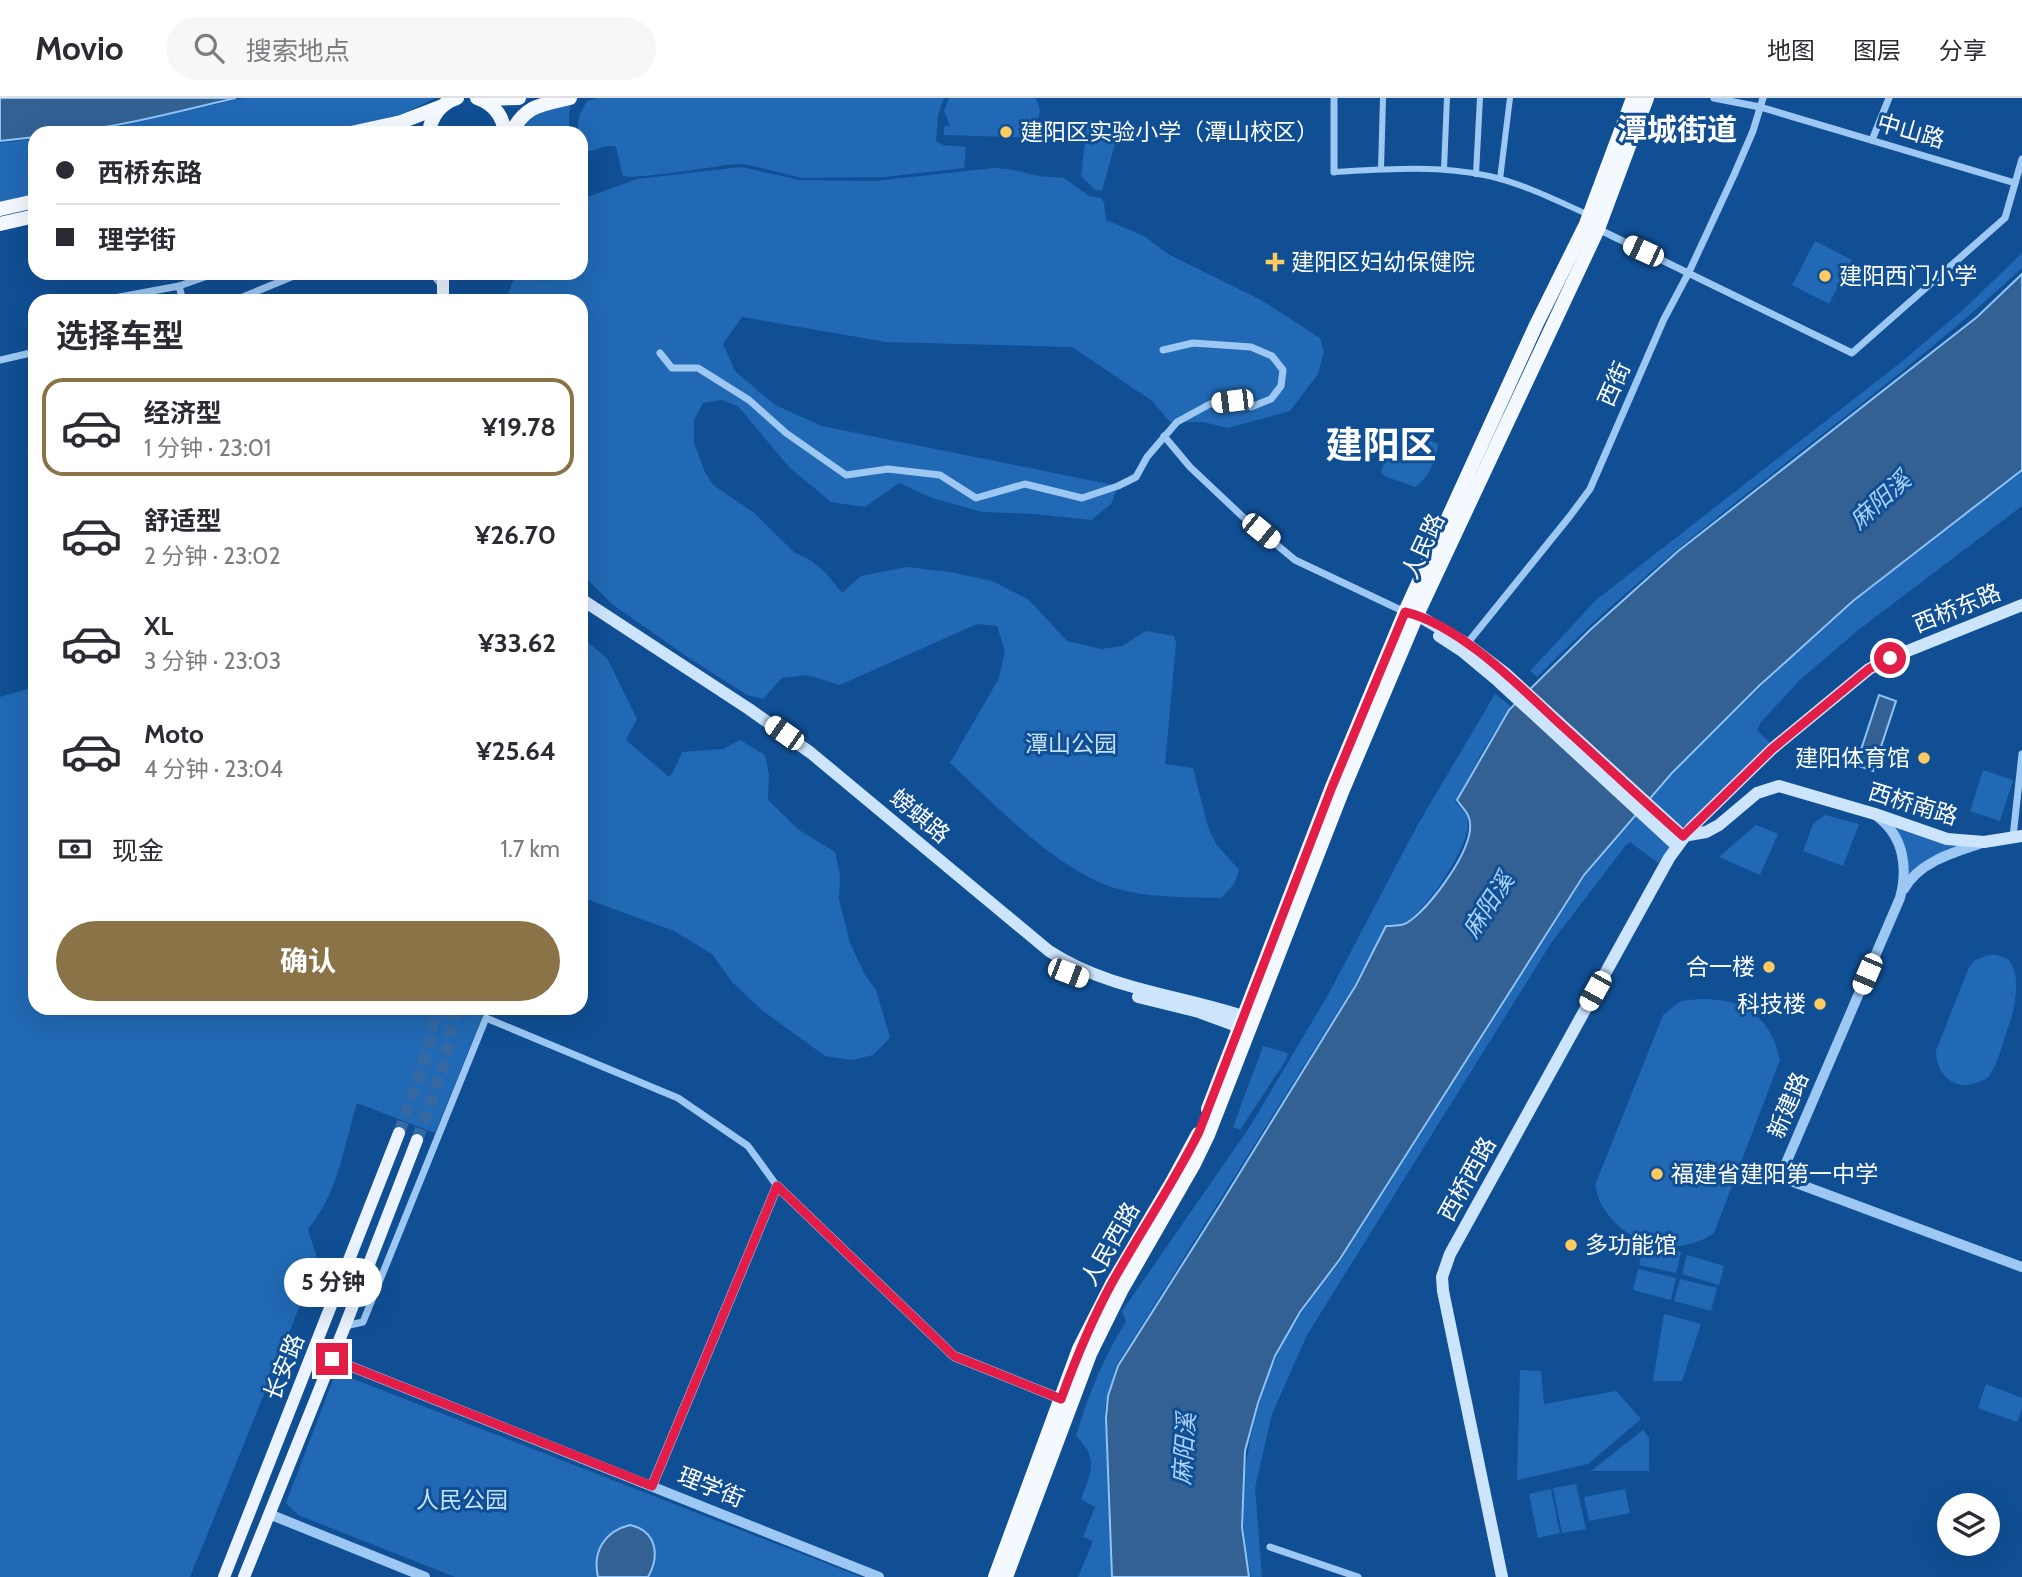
<!DOCTYPE html>
<html lang="zh">
<meta charset="utf-8">
<style>
:root{--surface:#fff;--page:#f7f7f7;--text:#2b2b33;--muted:#7c7c81;--line:#e1e1e2;--accent:#8a7347}
body{margin:0;font-family:Cabin,"Noto Sans SC",sans-serif;background:var(--page);color:var(--text);height:100vh;display:flex;flex-direction:column;font-size:26px;white-space:nowrap}
*{box-sizing:border-box;margin:0}
p{font-size:23px;color:var(--muted)}
.icon{flex:none;width:38px;height:38px;fill:none;stroke:currentColor;stroke-width:2;stroke-linecap:round;stroke-linejoin:round}
.map{position:relative;flex:1;overflow:hidden}
.sheet{position:absolute;left:28px;top:196px;width:560px;height:721px;display:flex;flex-direction:column;background:var(--surface);border-radius:21px;box-shadow:0 7px 28px #0002}
.sheet>*{flex:none}
.guide{position:absolute;left:28px;top:28px;width:560px;height:154px;border-radius:21px;box-shadow:0 7px 28px #0002;display:grid;align-content:center;height:154px;padding:0 28px;background:var(--surface)}
.tools{position:absolute;left:1937px;top:1395px;display:grid;gap:14px}
.tools a{display:grid;place-items:center;width:63px;height:63px;border-radius:50%;background:var(--surface);box-shadow:0 7px 28px #0002;font-size:35px}
.end{position:absolute;width:32px;height:32px;margin:-16px;border:9px solid #e11d48;background:#fff;box-shadow:0 0 0 4px #fff}
.from{border-radius:50%}
.bubble{position:absolute;height:49px;border-radius:24px;background:var(--surface);box-shadow:0 7px 28px #0002;font-size:23px;font-weight:700;line-height:49px;text-align:center}
.car{position:absolute;width:21px;height:42px;margin:-21px -10px;border-radius:9px;box-shadow:0 0 5px 2px #0007;background:linear-gradient(#fff 24%,#345 0 40%,#fff 0 76%,#345 0 86%,#fff 0)}
.guide b{display:flex;align-items:center;gap:24px;height:66px;font-size:26px}
.guide b+b{border-top:2px solid var(--line)}
.guide i{width:18px;height:18px;background:var(--text)}
ul{padding:0;list-style:none}
li{display:flex;align-items:center;gap:21px;height:98px;margin:0 14px 10px;padding:0 14px;border:4px solid transparent;border-radius:21px}
li div{flex:1}
li b{display:block;font-size:26px}
li em{font-style:normal;font-weight:700}
li.current{border-color:var(--accent)}
li>.icon{width:63px;height:63px;stroke-width:1.5}
h2{padding:0 28px;font-size:32px;line-height:84px}
.pay{display:flex;align-items:center;gap:18px;height:77px;padding:0 28px;font-size:26px}
.pay p{margin-inline-start:auto}
.action{display:flex;gap:14px;margin-top:auto;padding:14px 28px}
.action a{flex:1;height:80px;border-radius:42px;background:var(--accent);color:#fff;font-size:28px;font-weight:700;line-height:80px;text-align:center}
header{display:flex;align-items:center;gap:42px;box-sizing:border-box;height:98px;padding:0 35px;background:var(--surface);border-bottom:2px solid var(--line)}
header strong{font-size:33px}
nav{display:flex;gap:38px;margin-inline-start:auto;font-size:24px}
.search{width:490px;height:63px;background:var(--page);display:flex;align-items:center;gap:18px;box-sizing:border-box;padding:0 24px;border-radius:38px;color:var(--muted);font-size:26px}
.map>svg:first-child{display:block}
.green{fill:#2169b4}
.water{fill:#336194;stroke:#8ec3f7;stroke-width:2}
.lines{fill:none;stroke-linecap:round;stroke-linejoin:round}
.primary-tunnel{stroke:#3469a4;stroke-width:12;stroke-dasharray:12 6;stroke-linecap:butt}
.pedestrian{stroke:#9dc8f4;stroke-width:6}
.minor{stroke:#9dc8f4;stroke-width:7}
.tertiary{stroke:#9dc8f4;stroke-width:10}
.secondary{stroke:#cde4fd;stroke-width:12}
.primary{stroke:#eaf3ff;stroke-width:12}
.trunk{stroke:#f4f9ff;stroke-width:14}
.route{stroke:#e11d48;stroke-width:9}
.poi-dot{fill:#ffcb60;stroke:#104f94;stroke-width:2.5}
.labels{text-anchor:middle;dominant-baseline:central;stroke-width:6;stroke-linejoin:round;paint-order:stroke}
.street-label{font-size:23px;fill:#fff;stroke:#104f94}
.poi-label{font-size:23px;fill:#fff;stroke:#104f94;text-anchor:start}
.park-label{font-size:23px;fill:#c5e1fe;stroke:#104f94}
.water-label{font-size:24px;font-style:italic;fill:#a9d2fb;stroke:#104f94}
.district-label{font-size:30px;font-weight:bold;fill:#fff;stroke:#104f94}
.town-label{font-size:37px;font-weight:bold;fill:#fff;stroke:#104f94}
</style>
<header>
<strong>Movio</strong>
<div class="search"><svg class="icon" aria-label="search" viewBox="0 0 24 24"><circle cx="10" cy="10" r="6"/><path d="M15 15l6 6"/></svg>搜索地点</div>
<nav><a>地图</a><a>图层</a><a>分享</a></nav>
</header>
<div class="map">
<svg width="2022" height="1479" viewBox="0 0 2022 1479">
<rect width="100%" height="100%" fill="#104f94"/>
<!-- green -->
<g class="green">
<polygon points="244,0 435,0 405,15 331,35 89,35"/>
<path d="M597,0H944L938,17L936,43L943,47L966,49L964,70L885,79L802,80L744,66H735C718,68 632,82 623,78L616,49C604,45 596,55 584,53L581,48V35H577L579,18L587,3Z"/>
<path d="M949,0H1035C1043,11 1040,21 1031,31H1038V40L944,37V28H950L944,13Z"/>
<path d="M571,7L569,17V35H522C528,13 552,11 571,7Z"/>
<polygon points="1088,21 1120,28 1102,93 1095,92 1081,78"/>
<polygon points="35,41 35,98 0,106 0,45"/>
<path d="M741,69L800,82L874,83L994,70L1008,71L1039,78L1064,80L1089,98L1101,100L1104,105L1106,122L1144,138L1168,156L1261,202L1320,240L1324,254L1318,276L1290,313L1228,330L1203,324H1170L1152,303L1072,249L886,244L742,219L723,246L735,273L775,307L822,328L1118,388L1111,406L1091,422L1035,416L982,414L932,400L899,385L865,409L831,404L789,369L738,308L722,302L703,305L694,322V345L705,374L713,387L753,414L794,454L810,462L824,473L842,495L861,478L906,469L950,474L992,483L1029,502L1067,543L1101,551L1122,548L1146,533L1174,538L1176,545L1165,666L1193,670L1208,729L1216,746L1239,772L1234,786L1221,800C1190,799 1156,800 1126,793C1062,779 997,708 950,665L999,580L1005,553L997,528L977,526L840,587L807,577L782,580L763,601L747,597L689,560L612,506L581,475V203H506L512,185L520,175H581L582,101L637,81Z"/>
<polygon points="1815,143 1852,162 1829,206 1792,187"/>
<path d="M2022,155V170C1867,314 1685,428 1537,579L1530,573L1596,502L1904,262L1965,210Z"/>
<path d="M1401,330L1438,346C1437,361 1428,381 1415,389L1384,378L1381,373L1397,332Z"/>
<path d="M2022,373V408L1857,533L1801,581L1761,624L1757,632L1770,645L1665,760L1658,765L1630,744L1626,747L1551,845L1307,1237L1272,1316L1255,1390L1262,1479H1251C1248,1463 1245,1447 1244,1431C1239,1376 1255,1304 1279,1254C1294,1222 1317,1193 1339,1165L1585,778L1680,668L1778,572L1856,502Z"/>
<polygon points="581,539 607,560 637,621 626,642 669,679 673,674 682,654 723,651 740,642 765,657 769,676 768,702 799,732 835,754 840,777 839,801 850,845 865,877 876,892 890,940 873,957 852,962 825,958 763,913 732,884 712,856 674,833 581,799"/>
<path d="M35,589V910H486L435,1035L357,1005C344,1048 338,1096 308,1131L318,1163L190,1479H0V599Z"/>
<path d="M1495,596L1511,608L1485,649L1455,704C1462,711 1468,715 1468,726C1469,749 1421,823 1398,828C1394,828 1391,827 1387,826L1353,889L1116,1268L1105,1309L1111,1479H1078L1093,1443L1083,1439L1095,1409L1081,1401C1091,1375 1099,1360 1076,1338C1088,1298 1103,1259 1126,1224L1122,1213L1249,1030L1328,897L1417,728Z"/>
<polygon points="1983,672 2013,682 2000,723 1970,713"/>
<polygon points="1825,717 1859,726 1843,768 1803,753 1813,726"/>
<polygon points="1756,727 1778,736 1760,777 1719,759"/>
<polygon points="1896,728 1959,748 1909,777"/>
<path d="M1989,857C1996,856 2002,858 2009,862C2022,879 2015,913 2006,935C2002,948 1998,964 1991,975C1989,980 1983,983 1978,984C1955,994 1936,977 1936,953L1969,869L1975,862Z"/>
<path d="M1699,901C1744,900 1770,918 1780,962L1714,1135C1676,1161 1625,1148 1602,1107C1598,1101 1597,1093 1595,1087L1663,917L1681,903Z"/>
<polygon points="1263,948 1288,955 1286,962 1240,1032 1233,1029"/>
<polygon points="1644,1146 1681,1154 1676,1175 1639,1167"/>
<polygon points="1687,1157 1724,1168 1719,1187 1682,1176"/>
<polygon points="1638,1171 1676,1180 1671,1202 1633,1192"/>
<polygon points="1680,1181 1717,1190 1711,1213 1674,1203"/>
<polygon points="1664,1216 1701,1226 1682,1283 1653,1283"/>
<polygon points="1520,1272 1541,1273 1544,1306 1616,1293 1641,1321 1588,1366 1517,1382"/>
<polygon points="334,1279 351,1280 861,1479 455,1479 298,1417 286,1405"/>
<polygon points="1986,1286 2022,1300 2022,1311 2017,1324 1978,1310"/>
<polygon points="1643,1332 1649,1340 1649,1373 1591,1373"/>
<polygon points="1576,1386 1586,1431 1562,1435 1553,1390"/>
<polygon points="1551,1391 1560,1435 1538,1440 1529,1396"/>
<polygon points="1625,1391 1630,1415 1589,1423 1584,1399"/>
</g>
<!-- water -->
<g class="water">
<path d="M0,0H236C169,15 104,35 35,35V39L0,43Z"/>
<path d="M2022,176V372L1853,503L1759,588L1672,675L1584,777L1340,1161L1300,1214L1275,1258L1258,1305L1245,1353L1242,1429L1249,1479H1112L1106,1320L1108,1298L1118,1268L1220,1107L1356,887L1386,828C1396,827 1403,829 1411,822C1432,806 1473,752 1470,725C1469,714 1462,710 1457,702L1509,612L1590,532L1677,454L1977,219Z"/>
<polygon points="1879,597 1896,603 1873,673 1856,667"/>
<path d="M630,1427C657,1433 660,1458 648,1479H598C592,1453 605,1433 630,1427Z"/>
</g>
<g class="lines">
<!-- primary-tunnel -->
<g class="primary-tunnel">
<polyline points="399,1035 428,952 436,910"/>
<polyline points="417,1042 446,960 454,910"/>
</g>
<!-- pedestrian -->
<g class="pedestrian">
<polyline points="1381,71 1383,0"/>
<polyline points="1444,71 1447,0"/>
<path d="M1334,74C1386,71 1438,67 1489,78C1524,86 1557,103 1589,117"/>
<polyline points="1476,76 1480,0"/>
<polyline points="1500,81 1510,0"/>
</g>
<!-- minor -->
<g class="minor">
<polyline points="1334,0 1334,74"/>
<polyline points="1714,0 1760,9 2015,85"/>
<polyline points="1872,42 1889,0"/>
<polyline points="1596,130 1852,255 2005,120 2022,61"/>
<polyline points="432,175 438,183"/>
<polyline points="179,188 216,175"/>
<polyline points="98,203 179,188 183,203"/>
<polyline points="233,203 301,175"/>
<polyline points="660,255 672,270 698,270 749,302 786,335 846,377 888,371 940,377 976,400 1025,386 1082,400 1118,388 1136,379 1147,359 1177,324 1210,306 1232,303 1251,309 1271,301 1281,288 1283,272 1272,258 1251,249 1193,245 1163,252"/>
<polyline points="0,262 35,254"/>
<polyline points="1164,338 1190,369 1243,419 1295,462 1405,514"/>
<polyline points="1466,547 1570,418 1590,391 1664,221 1689,174 1734,77 1753,33 1763,0"/>
<polyline points="2013,739 2022,656"/>
<polyline points="345,1228 363,1224 486,920 678,1000 748,1048 777,1088"/>
<polyline points="1270,1449 1358,1479"/>
</g>
<!-- tertiary -->
<g class="tertiary">
<path d="M1878,719C1904,739 1908,770 1900,800L1780,1079L2022,1169"/>
<path d="M1904,791C1919,764 1954,754 1982,745"/>
<polyline points="332,1261 879,1479"/>
<polyline points="652,1388 777,1088 954,1258 1061,1301"/>
<polyline points="269,1416 425,1479"/>
</g>
<!-- secondary -->
<g class="secondary">
<path d="M581,501L749,611L811,655L1049,853C1110,893 1184,897 1252,921"/>
<polyline points="1408,514 1417,517 1467,546 1505,575 1683,738"/>
<polyline points="1439,538 1462,553 1498,583 1676,747"/>
<polyline points="1683,738 1706,734 1719,727 1757,695 1779,688 1875,716 1947,741 1984,744 2022,738"/>
<polyline points="1138,899 1199,914 1248,932"/>
<polyline points="1502,1479 1443,1193 1442,1179 1450,1156 1669,760 1691,730 1772,651 1869,571 1890,560 2022,507"/>
</g>
<!-- primary -->
<g class="primary">
<polyline points="443,175 443,203"/>
<polyline points="224,1479 399,1035"/>
<polyline points="244,1479 345,1228 417,1042"/>
</g>
<!-- trunk -->
<g class="trunk">
<path d="M477,0C494,6 503,18 505,35"/>
<polyline points="482,1 519,0"/>
<polyline points="351,35 401,24 440,9"/>
<path d="M429,35C431,18 440,6 457,0"/>
<path d="M511,35C526,7 540,7 570,0"/>
<polyline points="0,111 35,103"/>
<polyline points="0,126 35,118"/>
<polyline points="1208,1011 1332,689 1405,514 1536,227 1586,126 1633,0"/>
<polyline points="995,1479 1079,1251 1113,1184 1172,1084 1198,1036"/>
<polyline points="1006,1479 1090,1256 1122,1191 1194,1066 1208,1037 1342,694 1417,517 1598,131 1647,0"/>
</g>
</g>
<g class="lines">
<!-- route -->
<path class="route" d="M332,1261L652,1388L777,1088L954,1258L1061,1301C1076,1260 1092,1221 1113,1183C1141,1133 1173,1086 1199,1034L1332,689L1405,514C1460,527 1519,588 1560,626C1601,663 1641,701 1683,738L1772,651L1869,571L1890,560"/>
</g>
<!-- markers -->
<g class="poi-dot">
<circle cx="1006" cy="34" r="7"/>
<path d="M1271.5 153.5h7v7h7v7h-7v7h-7v-7h-7v-7h7z"/>
<circle cx="1825" cy="178" r="7"/>
<circle cx="1924" cy="660" r="7"/>
<circle cx="1769" cy="869" r="7"/>
<circle cx="1820" cy="906" r="7"/>
<circle cx="1657" cy="1076" r="7"/>
<circle cx="1571" cy="1147" r="7"/>
</g>
<g class="labels">
<!-- street labels -->
<g class="street-label">
<text transform="translate(1911 33) rotate(16)">中山路</text>
<text transform="translate(1614 286) rotate(-66)">西街</text>
<text transform="translate(1423 448) rotate(-65)">人民路</text>
<text transform="translate(1957 510) rotate(-22)">西桥东路</text>
<text transform="translate(1913 706) rotate(17)">西桥南路</text>
<text transform="translate(920 718) rotate(40)">螃蜞路</text>
<text transform="translate(1788 1007) rotate(-67)">新建路</text>
<text transform="translate(1467 1081) rotate(-61)">西桥西路</text>
<text transform="translate(1110 1146) rotate(-60)">人民西路</text>
<text transform="translate(284 1269) rotate(-68)">长安路</text>
<text transform="translate(711 1389) rotate(22)">理学街</text>
</g>
<!-- poi labels -->
<g class="poi-label">
<text x="1020" y="34">建阳区实验小学（潭山校区）</text>
<text x="1291" y="164">建阳区妇幼保健院</text>
<text x="1839" y="178">建阳西门小学</text>
<text x="1910" y="660" text-anchor="end">建阳体育馆</text>
<text x="1755" y="869" text-anchor="end">合一楼</text>
<text x="1806" y="906" text-anchor="end">科技楼</text>
<text x="1671" y="1076">福建省建阳第一中学</text>
<text x="1585" y="1147">多功能馆</text>
</g>
<!-- park labels -->
<g class="park-label">
<text x="1071" y="646">潭山公园</text>
<text x="462" y="1402">人民公园</text>
</g>
<!-- water labels -->
<g class="water-label">
<text transform="translate(1880 402) rotate(-42)">麻阳溪</text>
<text transform="translate(1488 807) rotate(-57)">麻阳溪</text>
<text transform="translate(1184 1351) rotate(-86)">麻阳溪</text>
</g>
<!-- district labels -->
<g class="district-label">
<text x="1677" y="31">潭城街道</text>
</g>
<!-- town labels -->
<g class="town-label">
<text x="1381" y="346">建阳区</text>
</g>
</g>
</svg>
<div class="tools">
<a><svg class="icon" aria-label="layers" viewBox="0 0 24 24"><path d="M12 4l9 5-9 5-9-5zM3 14l9 5 9-5"/></svg></a>
</div>
<i class="end from" style="left:1890px;top:560px"></i>
<i class="end" style="left:332px;top:1261px"></i>
<div class="bubble" style="left:284px;top:1160px;width:98px">5 分钟</div>
<i class="car" style="left:1643px;top:153px;rotate:295deg"></i>
<i class="car" style="left:1232px;top:303px;rotate:263deg"></i>
<i class="car" style="left:1261px;top:433px;rotate:129deg"></i>
<i class="car" style="left:784px;top:635px;rotate:305deg"></i>
<i class="car" style="left:1068px;top:875px;rotate:111deg"></i>
<i class="car" style="left:1867px;top:876px;rotate:203deg"></i>
<i class="car" style="left:1595px;top:893px;rotate:209deg"></i>
<div class="guide">
<b><i class="from"></i>西桥东路</b>
<b><i></i>理学街</b>
</div>
<section class="sheet">
<h2>选择车型</h2>
<ul>
<li class="current"><svg class="icon" aria-label="car" viewBox="0 0 24 24"><path d="M5 17H2v-5l4-1 3-4h7l3 4 3 1v5h-3M9 17h6M6 11h13"/><circle cx="7" cy="17" r="2"/><circle cx="17" cy="17" r="2"/></svg><div><b>经济型</b><p>1 分钟 · 23:01</p></div><em>¥19.78</em></li>
<li><svg class="icon" aria-label="car" viewBox="0 0 24 24"><path d="M5 17H2v-5l4-1 3-4h7l3 4 3 1v5h-3M9 17h6M6 11h13"/><circle cx="7" cy="17" r="2"/><circle cx="17" cy="17" r="2"/></svg><div><b>舒适型</b><p>2 分钟 · 23:02</p></div><em>¥26.70</em></li>
<li><svg class="icon" aria-label="car" viewBox="0 0 24 24"><path d="M5 17H2v-5l4-1 3-4h7l3 4 3 1v5h-3M9 17h6M6 11h13"/><circle cx="7" cy="17" r="2"/><circle cx="17" cy="17" r="2"/></svg><div><b>XL</b><p>3 分钟 · 23:03</p></div><em>¥33.62</em></li>
<li><svg class="icon" aria-label="car" viewBox="0 0 24 24"><path d="M5 17H2v-5l4-1 3-4h7l3 4 3 1v5h-3M9 17h6M6 11h13"/><circle cx="7" cy="17" r="2"/><circle cx="17" cy="17" r="2"/></svg><div><b>Moto</b><p>4 分钟 · 23:04</p></div><em>¥25.64</em></li>
</ul>
<div class="pay"><svg class="icon" aria-label="cash" viewBox="0 0 24 24"><path d="M3 7h18v10H3z"/><circle cx="12" cy="12" r="2"/></svg>现金<p>1.7 km</p></div>
<div class="action"><a>确认</a></div>
</section>
</div>
